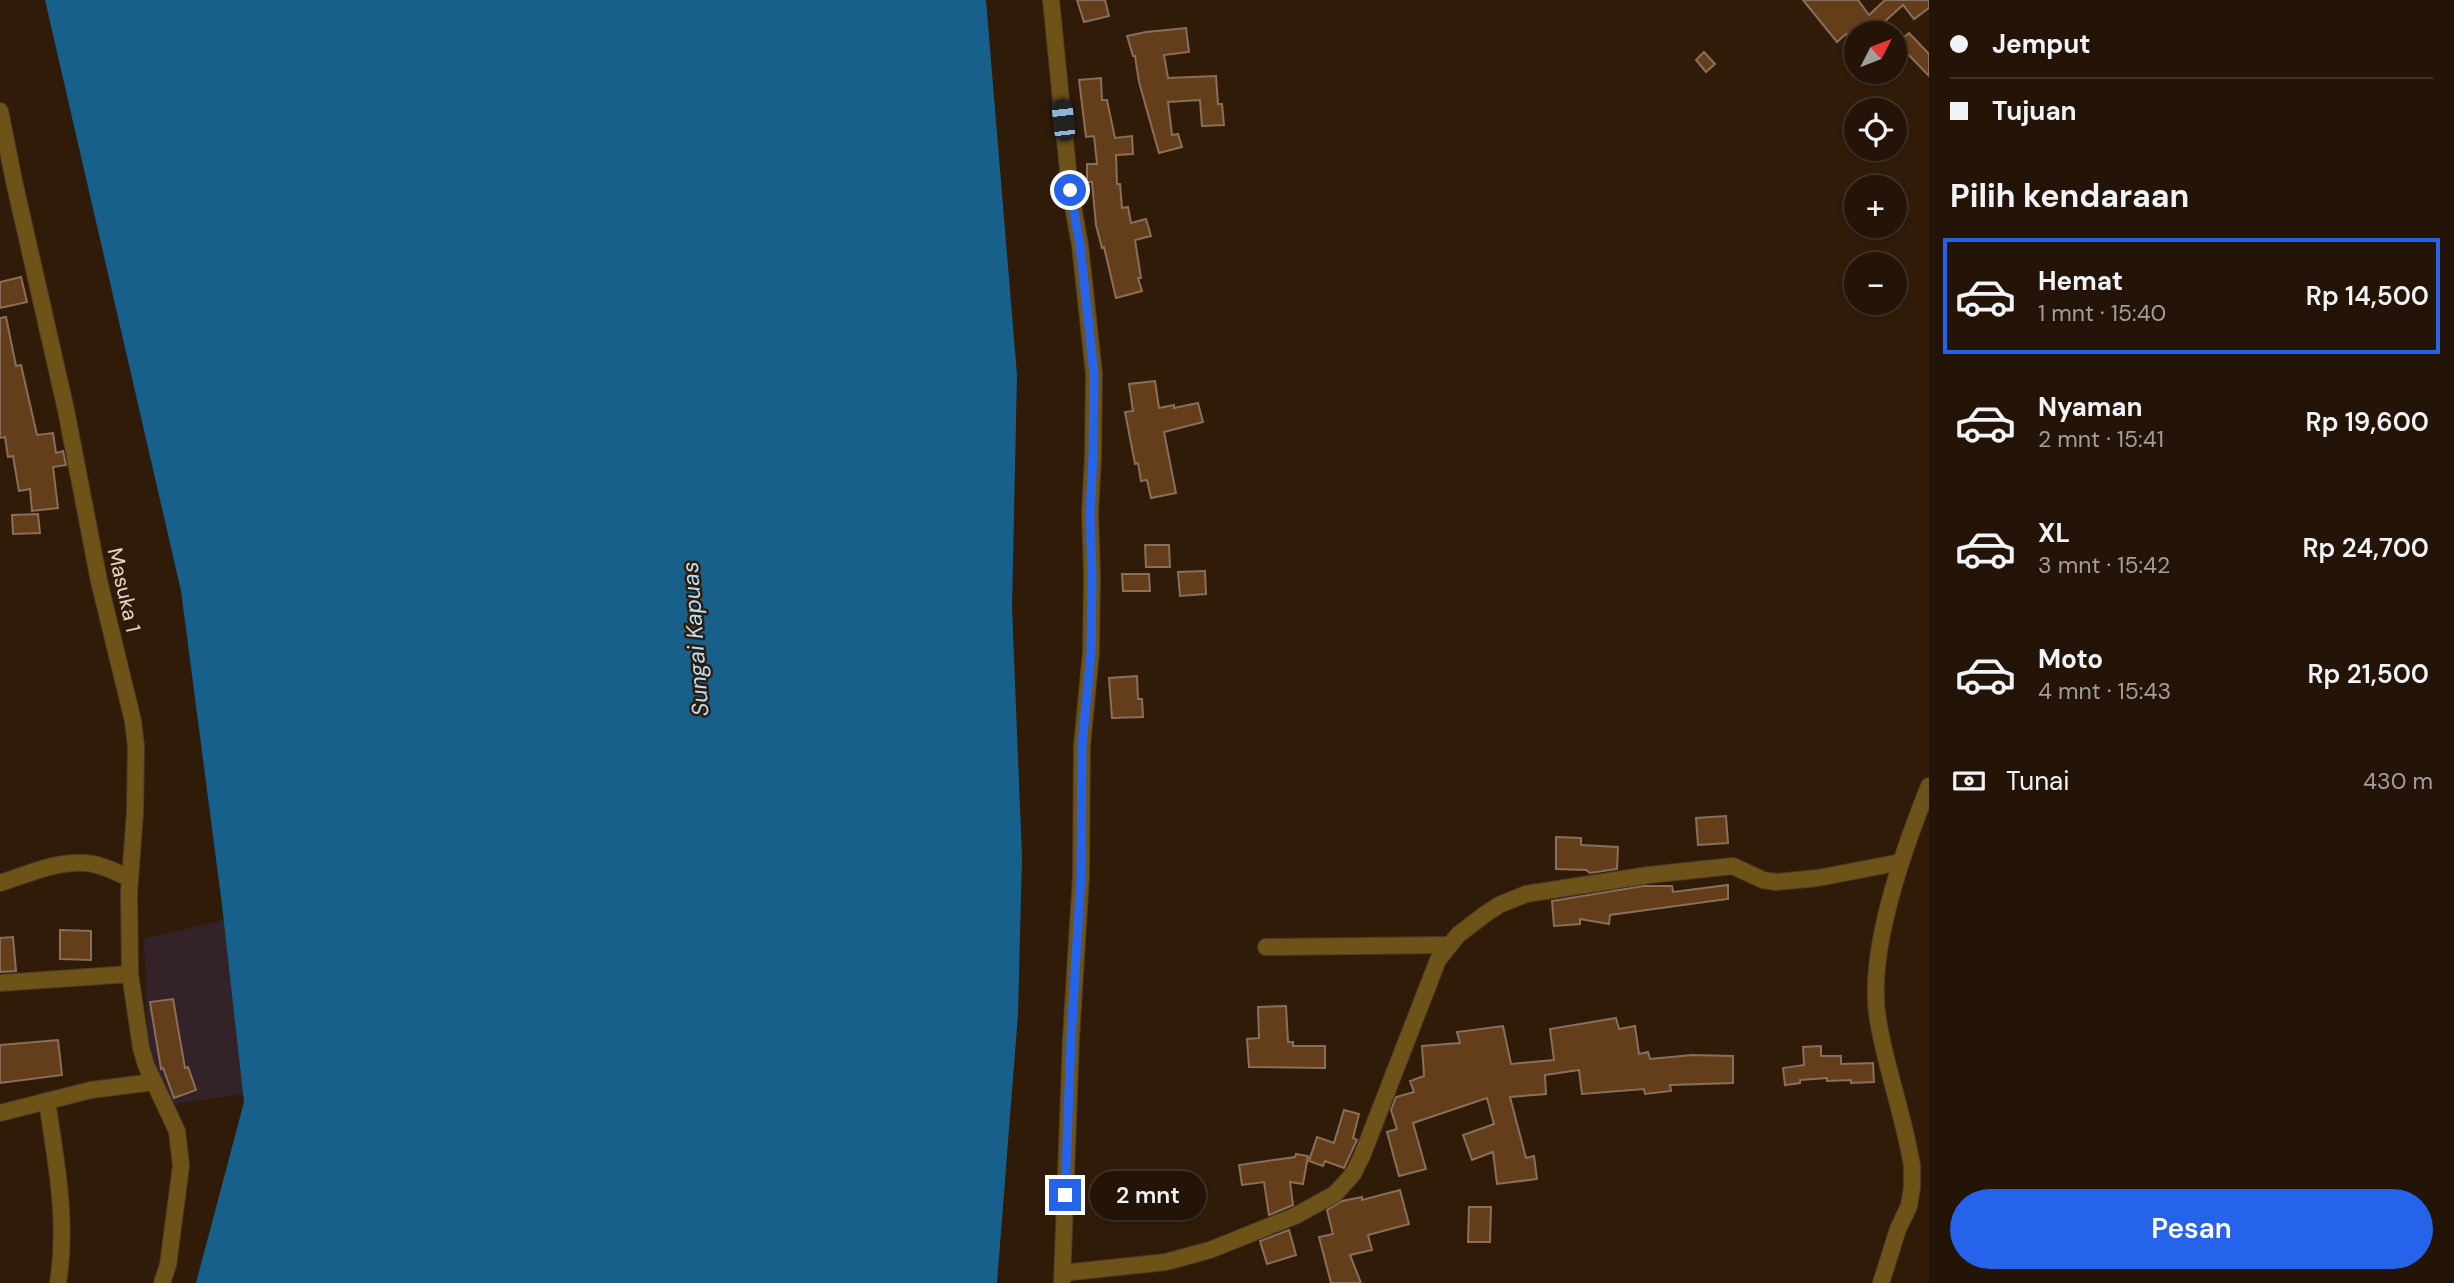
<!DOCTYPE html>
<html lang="id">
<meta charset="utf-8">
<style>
:root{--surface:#241407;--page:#2c1d11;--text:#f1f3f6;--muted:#a39e9b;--line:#413328;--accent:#2563eb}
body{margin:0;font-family:"DM Sans",sans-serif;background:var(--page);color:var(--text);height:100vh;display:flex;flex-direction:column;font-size:26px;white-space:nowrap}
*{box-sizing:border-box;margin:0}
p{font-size:23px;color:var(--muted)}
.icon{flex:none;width:38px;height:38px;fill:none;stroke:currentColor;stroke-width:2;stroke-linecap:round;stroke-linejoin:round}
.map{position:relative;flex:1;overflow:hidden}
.details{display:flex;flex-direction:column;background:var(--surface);width:525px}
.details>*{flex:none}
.guide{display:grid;align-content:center;height:154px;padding:0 21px;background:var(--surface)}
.needle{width:46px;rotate:48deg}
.tools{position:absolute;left:1844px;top:21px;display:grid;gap:14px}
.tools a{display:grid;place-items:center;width:63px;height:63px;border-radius:50%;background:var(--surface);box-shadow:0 2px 5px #0004,0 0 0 2px var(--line);font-size:35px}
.end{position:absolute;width:32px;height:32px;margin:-16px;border:9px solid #2563eb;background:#fff;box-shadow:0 0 0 4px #fff}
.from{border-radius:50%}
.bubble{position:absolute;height:49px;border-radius:24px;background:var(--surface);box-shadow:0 2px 5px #0004,0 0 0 2px var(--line);font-size:23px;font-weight:600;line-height:49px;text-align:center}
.car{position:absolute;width:21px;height:42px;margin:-21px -10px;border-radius:9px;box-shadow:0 0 5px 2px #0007;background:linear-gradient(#222 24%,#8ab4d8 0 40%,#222 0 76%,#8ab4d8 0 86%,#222 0)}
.guide b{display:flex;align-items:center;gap:24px;height:66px;font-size:26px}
.guide b+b{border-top:2px solid var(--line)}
.guide i{width:18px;height:18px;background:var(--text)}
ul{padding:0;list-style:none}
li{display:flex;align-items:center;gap:21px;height:116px;margin:0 14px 10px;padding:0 7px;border:4px solid transparent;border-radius:0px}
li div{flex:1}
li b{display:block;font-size:26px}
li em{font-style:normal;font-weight:600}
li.on{border-color:var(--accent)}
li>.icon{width:63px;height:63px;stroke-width:1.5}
h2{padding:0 21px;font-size:32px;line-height:84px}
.pay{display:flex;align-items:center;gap:18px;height:77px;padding:0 21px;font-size:26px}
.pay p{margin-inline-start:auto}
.action{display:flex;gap:14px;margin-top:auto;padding:14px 21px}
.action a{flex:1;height:80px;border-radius:42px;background:var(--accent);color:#fff;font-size:28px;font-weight:600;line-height:80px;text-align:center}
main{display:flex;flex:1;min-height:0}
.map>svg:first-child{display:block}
.industrial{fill:#342229}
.water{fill:#17608b}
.building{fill:#643d1a;stroke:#896f5b;stroke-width:2}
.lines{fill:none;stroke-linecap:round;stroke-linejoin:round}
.minor-casing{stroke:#4d3928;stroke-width:18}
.minor{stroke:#6e5318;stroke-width:16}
.route{stroke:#2563eb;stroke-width:9}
.labels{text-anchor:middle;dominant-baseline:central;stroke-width:5;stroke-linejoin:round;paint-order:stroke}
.street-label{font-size:21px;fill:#e3d4c9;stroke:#301b09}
.water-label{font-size:23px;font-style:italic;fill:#b6e0ff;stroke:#301b09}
</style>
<main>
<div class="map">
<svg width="1929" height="1283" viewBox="0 0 1929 1283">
<rect width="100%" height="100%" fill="#301b09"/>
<!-- industrial -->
<polygon class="industrial" points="314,898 349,1075 232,1096 172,1104 157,1072 148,1037 144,939"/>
<!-- water -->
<polygon class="water" points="45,0 986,0 1017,375 1012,608 1022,857 1018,1014 997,1283 196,1283 244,1102 222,905 181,591"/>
<!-- building -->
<g class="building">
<polygon points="1077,0 1105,0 1109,16 1084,22"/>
<polygon points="1803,0 1858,0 1869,15 1885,0 1929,0 1929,8 1914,19 1903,5 1872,33 1857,33 1857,46 1846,34 1837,42"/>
<polygon points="1186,28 1189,52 1164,55 1168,78 1216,76 1218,104 1222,104 1224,125 1202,126 1200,100 1168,102 1172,135 1178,134 1182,147 1159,153 1139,82 1135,56 1133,56 1127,36 1146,32"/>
<polygon points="1909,33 1929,54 1929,76 1906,52 1895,61 1895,44"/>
<polygon points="1704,52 1715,64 1706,72 1696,60"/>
<polygon points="1101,78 1102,100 1107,100 1115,138 1132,136 1133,154 1116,155 1117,184 1120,184 1122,208 1128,207 1131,223 1146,219 1151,236 1135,240 1141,278 1138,278 1142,291 1116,298 1104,247 1102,248 1096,225 1092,182 1087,182 1087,164 1097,164 1094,136 1086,137 1079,80"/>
<polygon points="21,277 27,302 0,308 0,282"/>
<polygon points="6,317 16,366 21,365 37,435 53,433 56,453 63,451 66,465 53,467 58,508 32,511 30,489 19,491 13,456 8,457 5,437 0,438 0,318"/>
<polygon points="1155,381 1159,408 1174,405 1174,408 1198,403 1203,422 1164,432 1176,493 1151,498 1147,480 1141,481 1138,463 1135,464 1125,412 1133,411 1129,384"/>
<polygon points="38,514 40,533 13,534 12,515"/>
<polygon points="1145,545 1169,545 1170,567 1146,567"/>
<polygon points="1205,571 1206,594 1180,596 1178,572"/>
<polygon points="1122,574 1149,574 1150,591 1123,591"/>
<polygon points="1137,676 1138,699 1142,699 1143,717 1112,718 1109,678"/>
<polygon points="1726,816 1728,843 1698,845 1696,818"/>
<polygon points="1556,837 1581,838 1581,845 1618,847 1617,869 1590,873 1586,870 1556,869"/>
<polygon points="1728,885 1728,899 1610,915 1609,924 1580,919 1580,924 1554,926 1552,901 1643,886 1672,886 1673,892"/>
<polygon points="60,930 91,931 91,960 60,959"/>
<polygon points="13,937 16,971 0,972 0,938"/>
<polygon points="173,999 185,1068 188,1067 196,1090 174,1098 163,1068 161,1069 150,1002"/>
<polygon points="1286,1006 1288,1042 1293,1042 1293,1046 1325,1046 1325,1068 1249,1067 1247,1039 1259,1038 1258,1007"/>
<polygon points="1616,1018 1619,1029 1635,1026 1639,1054 1648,1052 1650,1059 1692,1055 1733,1056 1733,1083 1670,1085 1671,1091 1645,1094 1644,1089 1582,1094 1579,1070 1545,1075 1546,1094 1510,1097 1526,1158 1534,1156 1537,1179 1497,1184 1493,1152 1472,1160 1463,1135 1494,1124 1487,1098 1413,1123 1426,1169 1399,1176 1387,1132 1397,1129 1391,1110 1396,1097 1414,1092 1410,1081 1424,1076 1422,1046 1460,1043 1457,1032 1503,1026 1511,1064 1554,1060 1550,1029"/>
<polygon points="58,1040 62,1075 0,1083 0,1045"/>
<polygon points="1821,1046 1821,1056 1841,1056 1841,1064 1873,1063 1874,1082 1851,1083 1851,1080 1827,1081 1827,1078 1800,1080 1800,1083 1785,1085 1783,1068 1804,1065 1803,1047"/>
<polygon points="1344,1110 1359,1114 1353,1138 1357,1140 1344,1168 1325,1161 1323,1166 1309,1161 1317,1137 1334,1143"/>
<polygon points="1296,1154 1308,1156 1303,1184 1290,1182 1293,1205 1269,1215 1264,1182 1242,1185 1239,1165 1295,1157"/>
<polygon points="1400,1190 1409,1224 1368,1235 1372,1250 1350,1255 1361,1283 1331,1283 1319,1237 1333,1234 1327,1210 1342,1201 1362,1197 1362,1200"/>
<polygon points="1469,1207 1491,1207 1490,1242 1468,1242"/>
<polygon points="1289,1230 1296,1255 1267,1264 1260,1241"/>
</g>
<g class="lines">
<!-- minor casing -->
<g class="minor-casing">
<g id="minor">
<polyline points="1051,0 1070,190 1080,245 1094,374 1093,457 1090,513 1092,575 1091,652 1082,746 1081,876 1071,1039 1062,1283"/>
<polyline points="0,111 14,181 66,410 99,581 133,721 136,746 135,812 129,893 130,974 141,1048 146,1065 177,1131 181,1166 168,1265 162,1283"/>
<path d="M0,883C29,874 62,858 93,864C105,866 118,873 129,878"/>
<polyline points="1266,947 1448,945"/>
<polyline points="0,983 130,974"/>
<path d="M47,1101C56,1162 68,1221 58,1283"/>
<polyline points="0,1113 91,1090 154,1082"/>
<polyline points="1063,1273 1166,1262 1210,1250 1295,1216 1335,1194 1353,1174 1362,1156 1438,960 1458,935 1484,915 1499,905 1526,894 1649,875 1733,866 1763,880 1776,882 1818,878 1901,862"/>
<path d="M1881,1283L1898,1229L1909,1206L1912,1187V1166C1904,1116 1886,1069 1878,1020C1866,953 1904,848 1929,786"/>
</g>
</g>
<!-- minor -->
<use href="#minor" class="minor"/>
</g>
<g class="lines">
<!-- route -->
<polyline class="route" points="1065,1195 1071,1039 1081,876 1082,746 1091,652 1092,575 1090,513 1093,457 1094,374 1080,245 1070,190"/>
</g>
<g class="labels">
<!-- street labels -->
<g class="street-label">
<text transform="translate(124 590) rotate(77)">Masuka 1</text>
</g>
<!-- water labels -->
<g class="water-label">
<text transform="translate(695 639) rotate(-94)">Sungai Kapuas</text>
</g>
</g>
</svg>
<div class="tools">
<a><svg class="needle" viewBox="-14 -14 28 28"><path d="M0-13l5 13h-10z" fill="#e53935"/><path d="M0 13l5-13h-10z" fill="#a39e9b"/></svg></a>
<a><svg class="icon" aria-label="locate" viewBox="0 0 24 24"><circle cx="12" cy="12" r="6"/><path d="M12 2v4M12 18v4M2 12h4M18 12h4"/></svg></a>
<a>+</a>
<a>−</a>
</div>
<i class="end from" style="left:1070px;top:190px"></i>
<i class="end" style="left:1065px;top:1195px"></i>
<div class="bubble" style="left:1090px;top:1171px;width:116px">2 mnt</div>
<i class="car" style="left:1063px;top:120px;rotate:354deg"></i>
</div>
<section class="details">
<div class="guide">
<b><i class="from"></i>Jemput</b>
<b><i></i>Tujuan</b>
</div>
<h2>Pilih kendaraan</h2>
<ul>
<li class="on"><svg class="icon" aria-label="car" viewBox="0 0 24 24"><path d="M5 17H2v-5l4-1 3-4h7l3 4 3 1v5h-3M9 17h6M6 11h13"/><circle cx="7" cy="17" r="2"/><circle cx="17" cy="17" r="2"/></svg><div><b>Hemat</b><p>1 mnt · 15:40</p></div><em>Rp 14,500</em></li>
<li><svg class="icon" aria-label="car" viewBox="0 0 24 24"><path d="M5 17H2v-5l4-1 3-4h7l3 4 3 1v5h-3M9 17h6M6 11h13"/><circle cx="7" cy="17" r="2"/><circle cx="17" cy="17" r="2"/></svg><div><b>Nyaman</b><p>2 mnt · 15:41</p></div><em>Rp 19,600</em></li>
<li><svg class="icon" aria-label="car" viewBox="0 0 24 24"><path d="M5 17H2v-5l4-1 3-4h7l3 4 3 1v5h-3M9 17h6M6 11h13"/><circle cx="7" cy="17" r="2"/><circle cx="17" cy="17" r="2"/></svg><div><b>XL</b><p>3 mnt · 15:42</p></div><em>Rp 24,700</em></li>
<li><svg class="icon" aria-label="car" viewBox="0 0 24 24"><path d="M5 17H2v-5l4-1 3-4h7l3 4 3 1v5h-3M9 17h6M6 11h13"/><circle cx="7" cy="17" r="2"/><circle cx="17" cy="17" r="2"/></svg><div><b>Moto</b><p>4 mnt · 15:43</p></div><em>Rp 21,500</em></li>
</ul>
<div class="pay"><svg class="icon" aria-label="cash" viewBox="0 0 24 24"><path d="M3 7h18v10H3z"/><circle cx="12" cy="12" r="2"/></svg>Tunai<p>430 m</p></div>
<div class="action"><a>Pesan</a></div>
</section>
</main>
